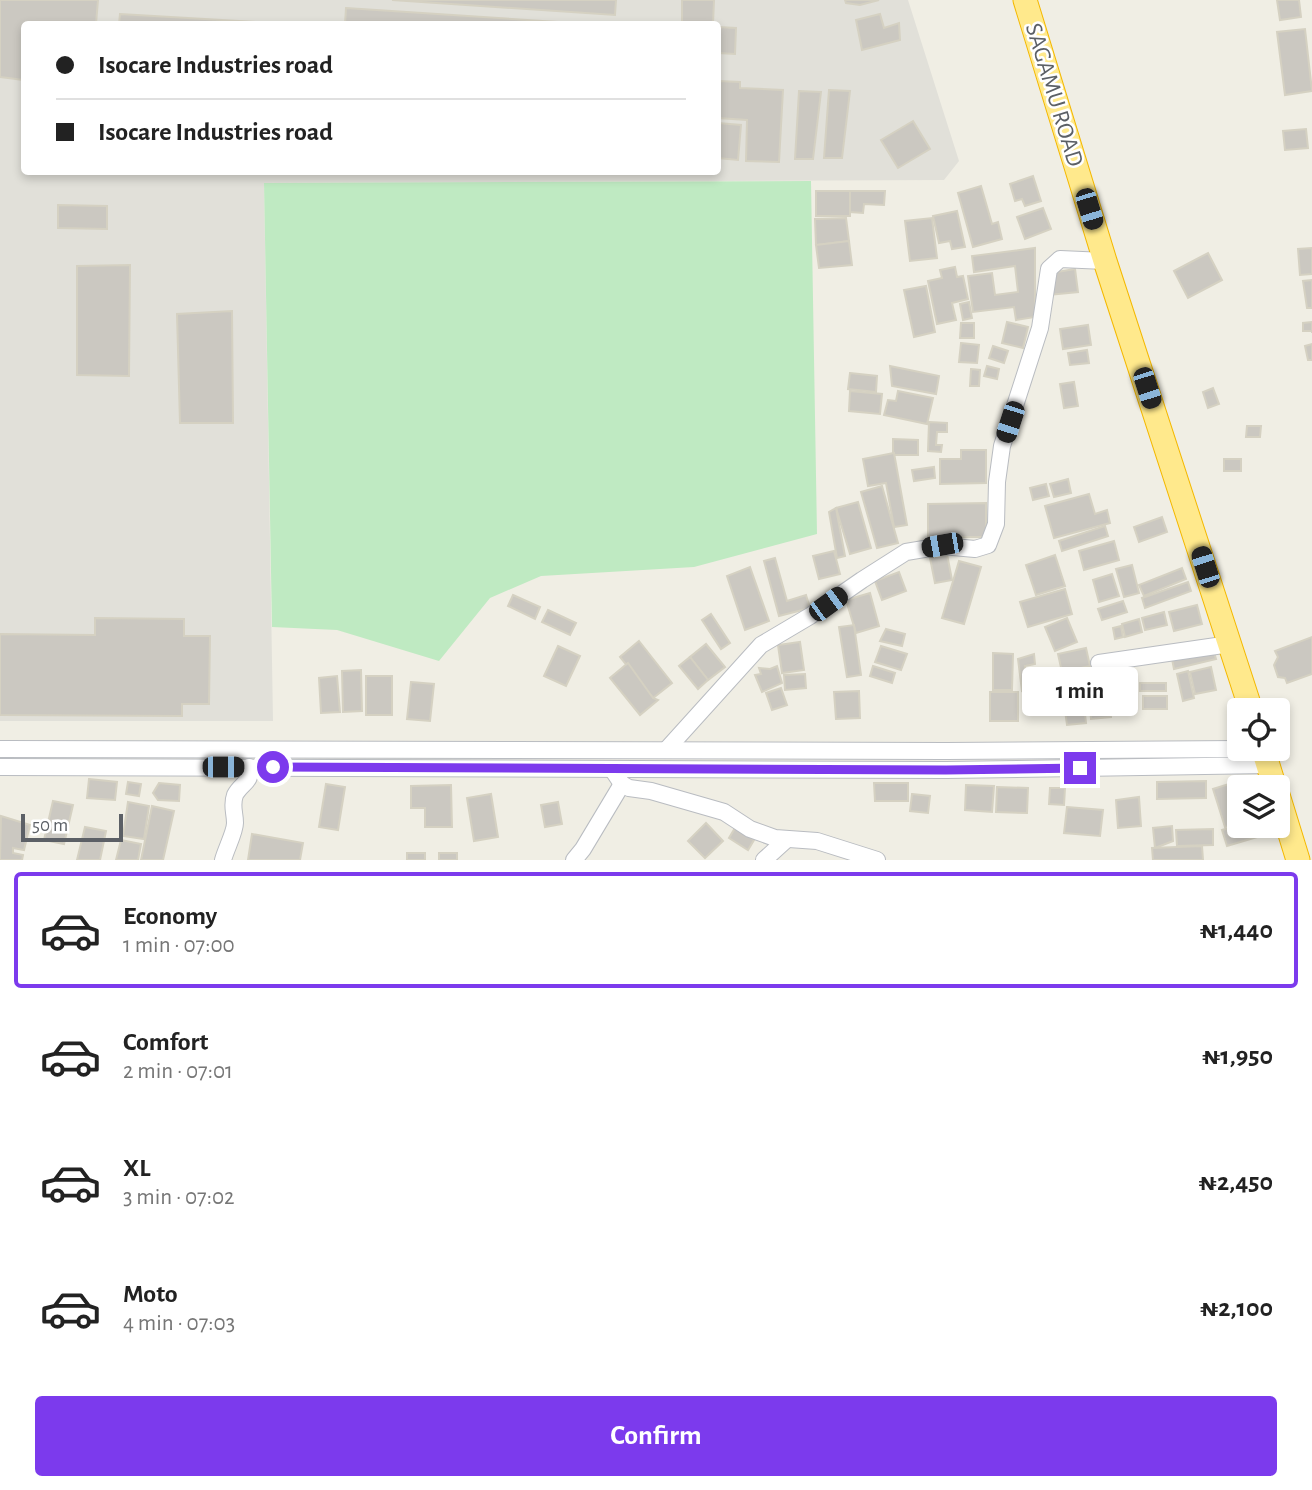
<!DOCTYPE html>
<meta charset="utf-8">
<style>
:root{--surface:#fff;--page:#f6f6f6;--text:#222;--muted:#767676;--line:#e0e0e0;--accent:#7c3aed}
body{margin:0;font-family:"Alegreya Sans",sans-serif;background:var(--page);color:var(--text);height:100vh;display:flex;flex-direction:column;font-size:26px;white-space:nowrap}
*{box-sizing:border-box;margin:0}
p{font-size:23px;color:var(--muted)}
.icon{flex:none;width:38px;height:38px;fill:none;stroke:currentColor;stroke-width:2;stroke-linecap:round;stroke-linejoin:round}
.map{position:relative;height:860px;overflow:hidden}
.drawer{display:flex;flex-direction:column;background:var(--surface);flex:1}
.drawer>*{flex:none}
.hud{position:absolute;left:21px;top:21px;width:700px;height:154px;border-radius:7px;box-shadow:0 4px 10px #0003;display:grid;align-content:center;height:154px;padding:0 35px;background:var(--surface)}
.buttons{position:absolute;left:1227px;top:698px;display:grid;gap:14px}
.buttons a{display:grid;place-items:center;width:63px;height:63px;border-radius:7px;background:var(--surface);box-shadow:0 4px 10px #0003;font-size:35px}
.scale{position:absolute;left:21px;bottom:18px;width:102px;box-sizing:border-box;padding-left:7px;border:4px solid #5c6066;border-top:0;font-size:19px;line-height:24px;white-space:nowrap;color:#5c6066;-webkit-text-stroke:5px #fff;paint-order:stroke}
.end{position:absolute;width:32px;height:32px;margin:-16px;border:9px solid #7c3aed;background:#fff;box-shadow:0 0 0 4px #fff}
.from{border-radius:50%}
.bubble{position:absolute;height:49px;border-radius:7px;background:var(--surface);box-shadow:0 4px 10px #0003;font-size:23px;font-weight:700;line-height:49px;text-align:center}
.car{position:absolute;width:21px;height:42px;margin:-21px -10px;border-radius:9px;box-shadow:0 0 5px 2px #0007;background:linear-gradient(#222 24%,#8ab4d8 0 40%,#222 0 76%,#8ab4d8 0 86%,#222 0)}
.hud b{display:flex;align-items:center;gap:24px;height:66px;font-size:26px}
.hud b+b{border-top:2px solid var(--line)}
.hud i{width:18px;height:18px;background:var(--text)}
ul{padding:12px 0 0;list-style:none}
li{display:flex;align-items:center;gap:21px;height:116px;margin:0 14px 10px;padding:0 21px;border:4px solid transparent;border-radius:7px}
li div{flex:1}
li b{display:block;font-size:26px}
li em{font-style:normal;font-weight:700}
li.selected{border-color:var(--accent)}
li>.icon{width:63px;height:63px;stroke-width:1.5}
.action{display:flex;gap:14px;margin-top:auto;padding:14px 35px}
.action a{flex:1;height:80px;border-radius:7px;background:var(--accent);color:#fff;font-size:28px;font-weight:700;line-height:80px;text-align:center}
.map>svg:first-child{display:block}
.industrial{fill:#e1e0d9;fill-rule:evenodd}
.green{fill:#bfeac2}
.building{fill:#cbc8c1;stroke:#d5d1c2;stroke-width:2}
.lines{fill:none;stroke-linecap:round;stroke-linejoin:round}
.minor-casing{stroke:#b9bcc1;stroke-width:18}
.highway-casing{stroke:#f4b800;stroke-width:25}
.minor{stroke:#fff;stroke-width:16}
.highway{stroke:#ffe98c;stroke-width:23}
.route{stroke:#7c3aed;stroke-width:9}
.labels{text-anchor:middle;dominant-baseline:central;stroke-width:5;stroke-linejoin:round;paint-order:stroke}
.street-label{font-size:24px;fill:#5c6066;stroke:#fff}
</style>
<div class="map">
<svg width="1312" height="860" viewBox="0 0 1312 860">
<rect width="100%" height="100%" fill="#f0eee4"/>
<!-- industrial -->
<path class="industrial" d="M0,0H908L959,161L944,180L264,183L273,721H0ZM24,24H718V172H24Z"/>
<!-- green -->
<polygon class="green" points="811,181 817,534 694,567 541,576 490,598 439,661 337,630 272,627 264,183"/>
<!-- building -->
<g class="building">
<polygon points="0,0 98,0 96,24 24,24 24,80 0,77"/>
<polygon points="392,0 616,0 615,15"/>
<polygon points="682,0 714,0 713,24 682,24"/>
<polygon points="845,0 879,0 860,5 846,3"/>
<polygon points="1277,0 1299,0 1301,17 1280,20"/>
<polygon points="346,8 589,24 345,24"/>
<polygon points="120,14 255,22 255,24 119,24"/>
<polygon points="880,14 884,28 899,23 900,40 862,50 856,20"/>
<polygon points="718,27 736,28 735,54 718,53"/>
<polygon points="1305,29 1312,91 1285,95 1277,32"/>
<polygon points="718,81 740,82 740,88 783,90 779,162 746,161 747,120 718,118"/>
<polygon points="829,90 850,91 842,158 824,158"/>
<polygon points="799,91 821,92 813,159 795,159"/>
<polygon points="913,121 930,149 898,168 881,140"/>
<polygon points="718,123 741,125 738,160 718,158"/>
<polygon points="1306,129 1308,148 1285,150 1283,131"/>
<polygon points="1033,176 1041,201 1025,206 1022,199 1015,201 1010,184"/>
<polygon points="981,186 992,224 998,222 1002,239 973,247 958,193"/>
<rect x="816" y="191" width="34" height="25"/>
<polygon points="850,191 885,191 884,205 864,204 863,213 850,212"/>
<polygon points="58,205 107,206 107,229 58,228"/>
<polygon points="1043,208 1051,229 1025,239 1017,217"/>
<polygon points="957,211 965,247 952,249 950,241 939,243 933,216"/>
<polygon points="846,218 849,241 816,245 815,219"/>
<polygon points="932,218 937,258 910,261 905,221"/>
<polygon points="849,241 852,265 819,268 816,245"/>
<polygon points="1035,248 1035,317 1016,320 1014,307 973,312 968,276 992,273 995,295 1018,292 1015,266 974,272 972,256"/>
<polygon points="1312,248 1312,274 1300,275 1298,249"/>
<polygon points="1208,253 1222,280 1188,298 1174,271"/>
<polygon points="130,265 129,376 77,375 77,266"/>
<polygon points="955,267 957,277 963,276 968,299 952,303 956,320 937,324 928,281 942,278 940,270"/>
<polygon points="1075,269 1078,292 1049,295 1051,273"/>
<polygon points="1312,280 1312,308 1307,308 1303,281"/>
<polygon points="926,286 935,332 914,337 904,290"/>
<polygon points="969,302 972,318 963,320 960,304"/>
<polygon points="232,311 233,423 180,423 177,314"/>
<polygon points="1007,322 1028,327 1023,348 1002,343"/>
<polygon points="1312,322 1312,333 1312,331 1303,331 1303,323"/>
<polygon points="961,323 974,323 974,338 960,338"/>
<polygon points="1088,325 1091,345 1063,349 1060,329"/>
<polygon points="961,343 979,345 977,363 959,362"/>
<polygon points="1312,344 1312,360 1308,360 1305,346"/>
<polygon points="993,346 1008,351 1004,363 989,358"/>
<polygon points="1087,350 1089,363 1070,365 1068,353"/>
<polygon points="890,366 939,376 936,394 892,386"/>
<polygon points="987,366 999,369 997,379 984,376"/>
<polygon points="971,369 980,370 979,386 970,386"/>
<polygon points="850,373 877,376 876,392 848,389"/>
<polygon points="1074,382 1078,406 1064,408 1060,384"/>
<polygon points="1213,388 1219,404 1208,408 1203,392"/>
<polygon points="850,391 882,394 880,414 849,411"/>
<polygon points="898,391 933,398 927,424 884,415 888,400 896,401"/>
<polygon points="929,422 947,423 947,432 937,432 936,445 942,445 941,452 928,451"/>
<polygon points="1247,426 1261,426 1260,437 1246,437"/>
<polygon points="893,439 918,440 918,455 893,455"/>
<polygon points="961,450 986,450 986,483 940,484 940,459 961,459"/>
<polygon points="894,453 907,525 894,527 886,483 868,486 863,459"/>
<rect x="1224" y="459" width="17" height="12"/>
<polygon points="934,467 935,478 914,481 912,470"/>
<polygon points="1068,479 1071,493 1054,497 1050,484"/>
<polygon points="1046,484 1049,496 1033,500 1030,488"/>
<polygon points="882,486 898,543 877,548 861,492"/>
<polygon points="1089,494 1095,514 1107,510 1110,523 1054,538 1045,506"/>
<polygon points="858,502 871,548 850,554 836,508"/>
<polygon points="986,503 986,537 928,537 928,504"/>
<polygon points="836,508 845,556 837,558 829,512"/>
<polygon points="1162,517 1167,532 1139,542 1134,527"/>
<polygon points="1105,526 1108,536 1062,551 1059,541"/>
<polygon points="1114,541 1119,560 1084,570 1079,551"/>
<polygon points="834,551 840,574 819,579 813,556"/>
<polygon points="947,554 952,580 935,583 930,558"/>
<polygon points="1055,555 1065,586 1036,595 1026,565"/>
<polygon points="775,558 787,601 806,595 810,608 779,616 764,561"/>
<polygon points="959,561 981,567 964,624 942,618"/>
<polygon points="1132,565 1139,593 1124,597 1116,569"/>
<polygon points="750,567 769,621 745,630 727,576"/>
<polygon points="1182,568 1186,579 1144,596 1139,585"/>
<polygon points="899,572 906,591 882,600 875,581"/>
<polygon points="1112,574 1119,596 1099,602 1093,580"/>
<polygon points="1188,582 1191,591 1145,608 1142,598"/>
<polygon points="1065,589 1072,614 1028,627 1020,602"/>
<polygon points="870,593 879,626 856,633 846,600"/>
<polygon points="513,595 540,607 535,619 508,606"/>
<polygon points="1123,601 1127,612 1102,620 1098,609"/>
<polygon points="1197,605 1202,624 1174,631 1169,612"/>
<polygon points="548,610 576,623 570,635 542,622"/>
<polygon points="1164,612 1167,625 1145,630 1142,618"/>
<polygon points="711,614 730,643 721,649 702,620"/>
<polygon points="95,618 184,619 184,636 210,636 209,704 182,704 182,716 0,715 0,634 95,635"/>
<polygon points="1067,618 1077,642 1055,651 1045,627"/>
<polygon points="1139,619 1142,632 1125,637 1122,624"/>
<polygon points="854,625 861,675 847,677 839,627"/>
<polygon points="1121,626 1123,637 1115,639 1113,628"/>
<polygon points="886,629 905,634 902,646 880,641"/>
<polygon points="1312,637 1312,674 1287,683 1285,678 1278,677 1274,665 1278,657 1275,651"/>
<polygon points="639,641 672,683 653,698 620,657"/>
<polygon points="800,642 804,670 782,673 778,645"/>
<polygon points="706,644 725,667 708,680 690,657"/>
<polygon points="558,646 580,656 566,686 544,676"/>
<polygon points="881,646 907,654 901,670 875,662"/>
<polygon points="1086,648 1090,666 1062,672 1058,654"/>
<polygon points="1213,649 1216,659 1174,669 1172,659"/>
<polygon points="993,653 1013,654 1012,690 993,690"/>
<polygon points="1034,654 1035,664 1025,666 1029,690 1022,691 1018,659"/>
<polygon points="690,657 708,680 698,689 679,666"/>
<polygon points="628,663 653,698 658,700 640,715 610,678"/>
<polygon points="777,666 782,683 762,692 755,675 761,674 759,668 770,669"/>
<polygon points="873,666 895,673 892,683 870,676"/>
<polygon points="1094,667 1095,675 1051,685 1049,677"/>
<polygon points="1211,667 1216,690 1195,694 1190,672"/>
<polygon points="361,670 362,711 343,712 342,671"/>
<polygon points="1188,671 1194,698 1183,701 1177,674"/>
<polygon points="805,674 806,688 785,690 784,675"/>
<polygon points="337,676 340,712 321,713 319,678"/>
<rect x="366" y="676" width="26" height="39"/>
<polygon points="411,682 434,684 430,721 407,719"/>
<polygon points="1108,683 1111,717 1091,719 1088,684"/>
<rect x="1140" y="683" width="26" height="8"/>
<polygon points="1082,686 1086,723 1067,725 1062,688"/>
<polygon points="781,688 787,705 772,710 766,693"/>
<polygon points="859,691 860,718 836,719 834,692"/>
<rect x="990" y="692" width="28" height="29"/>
<rect x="1143" y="696" width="24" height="13"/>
<polygon points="89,779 117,782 115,800 87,798"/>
<polygon points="1206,781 1206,798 1157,799 1157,782"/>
<polygon points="128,782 141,784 139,796 126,794"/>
<polygon points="159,783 180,785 179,801 158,800 153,793"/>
<polygon points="874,783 908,783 908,801 875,801"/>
<polygon points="326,784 345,787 338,830 319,827"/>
<polygon points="1229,784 1239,823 1225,827 1213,789"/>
<polygon points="451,785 452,827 425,827 425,808 411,808 411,786"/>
<polygon points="966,785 994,786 992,812 965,810"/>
<polygon points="997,787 1028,788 1027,813 996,812"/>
<polygon points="1050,788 1065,788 1064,805 1049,804"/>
<polygon points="491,794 498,837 474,841 467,798"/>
<polygon points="912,794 930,796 928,813 910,811"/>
<polygon points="1139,797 1141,826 1118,828 1116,800"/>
<polygon points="53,801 73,805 64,844 44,840"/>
<polygon points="128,802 149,806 144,839 123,836"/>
<polygon points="558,802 562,824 545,827 541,805"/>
<polygon points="152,806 174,811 163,860 141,860"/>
<polygon points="1067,807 1103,810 1100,836 1064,833"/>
<polygon points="1,816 30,825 24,850 13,848 13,853 23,855 22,860 0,860"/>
<polygon points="706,823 723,841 705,858 688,841"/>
<polygon points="1239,825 1253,826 1257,837 1227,846 1222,830"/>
<polygon points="1172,826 1173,841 1155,848 1153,828"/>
<polygon points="85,827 106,831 100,860 77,860"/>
<polygon points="735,828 754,840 748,850 729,838"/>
<polygon points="1213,829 1213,845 1177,846 1176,830"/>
<polygon points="252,834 303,843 300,860 248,860"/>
<polygon points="121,840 141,844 138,860 116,860"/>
<polygon points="1202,846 1203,860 1153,860 1152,848"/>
<rect x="407" y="853" width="18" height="7"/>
<rect x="439" y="853" width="18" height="7"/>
</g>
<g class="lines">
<!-- minor casing -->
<g class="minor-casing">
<g id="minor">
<polyline points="1099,663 1230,644"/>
<polyline points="0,749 946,751 1239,749"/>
<polyline points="667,749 761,645 810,616 862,580 906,552 942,546 975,549 988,545 996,524 997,482 1002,446 1040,328 1049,269 1060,259 1105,261"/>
<polyline points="0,767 946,770 1268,765"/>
<polyline points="612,769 622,784 629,788 651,791 724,812 750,829 775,838 817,841 877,860"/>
<path d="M223,860C226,849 235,832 235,823C235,812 231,806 235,795C241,783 253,782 249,767"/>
<polyline points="574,860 583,849 622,784"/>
<polyline points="764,860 787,839"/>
</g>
</g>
<!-- highway casing -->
<g class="highway-casing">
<g id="highway">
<polyline points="1025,0 1105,261 1251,710"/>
<polyline points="1263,749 1275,788"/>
<polyline points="1278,795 1298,860"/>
</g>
</g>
<!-- minor -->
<use href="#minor" class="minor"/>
<!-- highway -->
<use href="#highway" class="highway"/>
</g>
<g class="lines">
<!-- route -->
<polyline class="route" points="273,767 946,770 1080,768"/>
</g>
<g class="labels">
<!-- street labels -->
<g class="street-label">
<text transform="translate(1054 95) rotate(73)">SAGAMU ROAD</text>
</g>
</g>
</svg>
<div class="buttons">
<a><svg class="icon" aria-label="locate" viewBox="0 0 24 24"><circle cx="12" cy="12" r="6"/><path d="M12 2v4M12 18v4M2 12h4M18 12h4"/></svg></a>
<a><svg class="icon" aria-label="layers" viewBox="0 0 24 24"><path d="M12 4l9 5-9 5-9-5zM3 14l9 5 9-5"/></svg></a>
</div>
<div class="scale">50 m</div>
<i class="end from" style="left:273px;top:767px"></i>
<i class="end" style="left:1080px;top:768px"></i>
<div class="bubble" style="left:1022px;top:667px;width:116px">1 min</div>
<i class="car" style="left:1089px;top:209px;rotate:163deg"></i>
<i class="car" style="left:1147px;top:388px;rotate:162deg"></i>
<i class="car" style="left:1010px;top:422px;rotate:198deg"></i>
<i class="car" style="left:942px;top:545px;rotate:260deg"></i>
<i class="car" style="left:1205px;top:567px;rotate:342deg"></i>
<i class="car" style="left:828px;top:604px;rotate:54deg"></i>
<i class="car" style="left:223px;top:767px;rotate:90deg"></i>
<div class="hud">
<b><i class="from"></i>Isocare Industries road</b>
<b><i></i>Isocare Industries road</b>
</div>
</div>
<section class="drawer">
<ul>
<li class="selected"><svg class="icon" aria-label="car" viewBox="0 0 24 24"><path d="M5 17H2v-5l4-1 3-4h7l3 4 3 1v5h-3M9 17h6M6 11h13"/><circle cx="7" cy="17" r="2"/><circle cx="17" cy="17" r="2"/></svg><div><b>Economy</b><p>1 min · 07:00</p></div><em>₦1,440</em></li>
<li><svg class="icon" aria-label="car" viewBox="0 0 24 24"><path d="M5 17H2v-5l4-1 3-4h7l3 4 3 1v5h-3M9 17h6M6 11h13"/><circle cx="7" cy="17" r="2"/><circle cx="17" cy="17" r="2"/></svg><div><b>Comfort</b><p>2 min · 07:01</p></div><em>₦1,950</em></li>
<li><svg class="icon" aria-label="car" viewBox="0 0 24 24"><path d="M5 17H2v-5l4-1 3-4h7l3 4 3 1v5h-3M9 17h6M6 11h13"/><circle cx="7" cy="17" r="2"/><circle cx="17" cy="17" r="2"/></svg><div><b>XL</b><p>3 min · 07:02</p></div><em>₦2,450</em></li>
<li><svg class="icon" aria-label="car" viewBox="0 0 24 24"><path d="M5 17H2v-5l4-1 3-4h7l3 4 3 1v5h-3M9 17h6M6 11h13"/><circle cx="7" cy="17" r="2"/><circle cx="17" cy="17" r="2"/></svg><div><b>Moto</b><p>4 min · 07:03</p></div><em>₦2,100</em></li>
</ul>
<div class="action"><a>Confirm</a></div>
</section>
